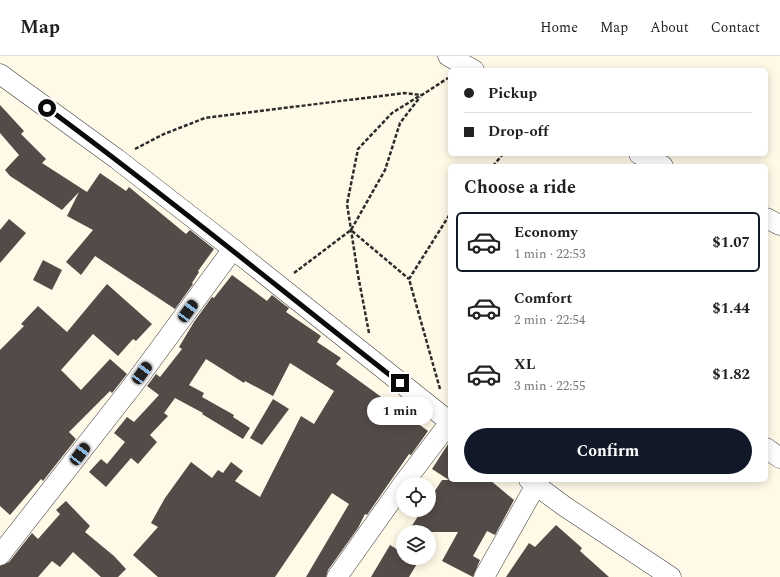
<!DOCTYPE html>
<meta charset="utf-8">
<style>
:root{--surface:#fff;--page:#f6f6f6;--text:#222;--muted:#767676;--line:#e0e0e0;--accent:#111827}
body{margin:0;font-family:Spectral,serif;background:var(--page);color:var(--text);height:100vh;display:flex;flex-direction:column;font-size:15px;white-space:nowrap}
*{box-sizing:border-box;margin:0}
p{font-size:13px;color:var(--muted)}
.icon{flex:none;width:22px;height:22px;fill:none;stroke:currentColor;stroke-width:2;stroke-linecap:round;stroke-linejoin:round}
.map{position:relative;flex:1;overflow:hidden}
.side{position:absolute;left:448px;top:108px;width:320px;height:318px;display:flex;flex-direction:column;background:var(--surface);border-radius:6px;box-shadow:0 2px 10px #0003}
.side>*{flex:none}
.guide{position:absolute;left:448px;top:12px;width:320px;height:88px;border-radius:6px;box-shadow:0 2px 10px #0003;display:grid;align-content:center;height:88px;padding:0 16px;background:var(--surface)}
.buttons{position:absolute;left:396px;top:421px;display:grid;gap:8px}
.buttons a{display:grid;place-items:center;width:40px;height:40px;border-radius:50%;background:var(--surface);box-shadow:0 2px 10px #0003;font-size:20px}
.end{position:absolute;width:18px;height:18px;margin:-9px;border:5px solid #0a0a0a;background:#fff;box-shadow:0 0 0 2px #fff}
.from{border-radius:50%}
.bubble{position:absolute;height:28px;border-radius:14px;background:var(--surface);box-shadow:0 2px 10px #0003;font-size:13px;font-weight:700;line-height:28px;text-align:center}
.car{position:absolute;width:12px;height:24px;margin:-12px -6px;border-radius:5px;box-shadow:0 0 3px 1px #0007;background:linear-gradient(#222 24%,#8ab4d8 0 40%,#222 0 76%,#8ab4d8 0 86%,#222 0)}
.guide b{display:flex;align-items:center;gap:14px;height:38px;font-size:15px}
.guide b+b{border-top:1px solid var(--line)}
.guide i{width:10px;height:10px;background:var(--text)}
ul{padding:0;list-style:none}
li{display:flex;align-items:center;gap:12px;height:60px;margin:0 8px 6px;padding:0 8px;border:2px solid transparent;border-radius:6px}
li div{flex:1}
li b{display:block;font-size:15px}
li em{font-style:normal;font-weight:700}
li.selected{border-color:var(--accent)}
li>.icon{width:36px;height:36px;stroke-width:1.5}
h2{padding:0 16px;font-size:18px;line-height:48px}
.button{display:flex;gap:8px;margin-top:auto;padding:8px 16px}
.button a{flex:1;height:46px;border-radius:24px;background:var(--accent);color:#fff;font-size:16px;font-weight:700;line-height:46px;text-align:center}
header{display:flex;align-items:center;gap:24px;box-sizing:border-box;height:56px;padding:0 20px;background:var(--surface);border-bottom:1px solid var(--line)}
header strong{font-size:19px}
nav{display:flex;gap:22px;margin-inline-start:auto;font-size:14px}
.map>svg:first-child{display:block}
.building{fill:#534b47}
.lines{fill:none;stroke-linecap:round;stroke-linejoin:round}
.minor-casing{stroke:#3d3d3d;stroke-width:21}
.path{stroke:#2c2c2c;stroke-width:2.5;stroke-dasharray:4 2;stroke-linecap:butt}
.minor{stroke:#fff;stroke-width:20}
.route{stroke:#0a0a0a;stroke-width:5}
</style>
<header>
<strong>Map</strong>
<nav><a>Home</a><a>Map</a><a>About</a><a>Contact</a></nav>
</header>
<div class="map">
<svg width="780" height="521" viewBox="0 0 780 521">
<rect width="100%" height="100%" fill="#fff9e8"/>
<!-- building -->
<g class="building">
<polygon points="0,49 24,75 21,78 46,103 42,107 87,136 100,117 126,135 129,131 186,178 190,174 214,193 198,215 199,216 192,227 193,228 175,253 95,200 81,219 66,206 93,174 67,160 79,136 62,154 10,120 5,114 19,99 0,77"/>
<polygon points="9,163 26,177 0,207 0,174"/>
<polygon points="43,204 62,214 52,234 33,224"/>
<polygon points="232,219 267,245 272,239 286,250 289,252 286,256 321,280 317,286 341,302 336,308 428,375 411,399 409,398 367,459 365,458 358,472 328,514 326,521 306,521 349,448 332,437 275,521 158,521 133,499 158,471 151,467 165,442 191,406 212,422 218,414 223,417 231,406 243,415 235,425 260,441 301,360 314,368 334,335 290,307 273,340 245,325 244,327 206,303 189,329 204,337 202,341 234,359 233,361 250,372 243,383 202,358 203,357 175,342 164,357 168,360 150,379 157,386 138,408 131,402 106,431 89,416 101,403 107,408 125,386 114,377 127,361 134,366 159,339 147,330 156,318 160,321 182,293 179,291 194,266 212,241 214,242"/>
<polygon points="107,228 152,268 136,285 133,283 118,300 93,278 61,314 81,334 110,303 127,318 112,337 110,335 69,376 76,383 43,425 41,423 10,459 0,450 0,294 24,270 21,268 38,250 67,276"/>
<polygon points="273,343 289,353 262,389 250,382"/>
<polygon points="450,385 450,424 490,424 514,444 495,479 487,475 473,500 480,504 473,521 442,505 458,476 408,476 422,454 429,454 429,444 442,424 449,424 432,413"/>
<polygon points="66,445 90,470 85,476 114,500 126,513 118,521 101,521 73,496 60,511 52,505 38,521 0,521 0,510 9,506 32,477 38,483 60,458 56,454"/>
<polygon points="556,469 582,492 580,495 609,521 506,521 529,487 535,491"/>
<polygon points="390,489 403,497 403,502 412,502 418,506 409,521 371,521"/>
</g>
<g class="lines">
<!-- minor casing -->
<g class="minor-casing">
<g id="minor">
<polyline points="448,0 474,14"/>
<polyline points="0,18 117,103 233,193 450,366"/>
<polyline points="639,98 663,110"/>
<polyline points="766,162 780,169"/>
<polyline points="766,392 780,402"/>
<polyline points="529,424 564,450 671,521"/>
<polyline points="403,428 450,366"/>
<polyline points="0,499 133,329 233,193"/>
<polyline points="337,521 403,428"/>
<polyline points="484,521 536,429"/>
</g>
</g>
<!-- path -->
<g class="path">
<polyline points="135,93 164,78 205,62 404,37 422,39 448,22"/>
<polyline points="493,110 503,98"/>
<polyline points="352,175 409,223"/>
<polyline points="294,217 351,174 385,114 400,67 420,41"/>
<polyline points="369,277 358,219 347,148 358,93 392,57 421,39"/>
<polyline points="440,333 409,223 450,158"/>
</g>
<!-- minor -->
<use href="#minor" class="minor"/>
</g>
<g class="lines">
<!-- route -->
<path class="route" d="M47,52C167,140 282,235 400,327"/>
</g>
</svg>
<div class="buttons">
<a><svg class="icon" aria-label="locate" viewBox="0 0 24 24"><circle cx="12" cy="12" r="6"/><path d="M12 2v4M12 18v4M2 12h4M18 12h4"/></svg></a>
<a><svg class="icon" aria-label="layers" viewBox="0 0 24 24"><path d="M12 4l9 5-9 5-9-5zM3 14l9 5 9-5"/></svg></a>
</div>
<i class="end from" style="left:47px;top:52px"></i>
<i class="end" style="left:400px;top:327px"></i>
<div class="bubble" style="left:367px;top:341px;width:66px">1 min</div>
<i class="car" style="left:188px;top:255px;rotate:36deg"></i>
<i class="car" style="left:142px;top:317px;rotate:36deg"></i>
<i class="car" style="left:80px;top:398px;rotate:37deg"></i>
<div class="guide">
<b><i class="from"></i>Pickup</b>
<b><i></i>Drop-off</b>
</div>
<section class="side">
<h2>Choose a ride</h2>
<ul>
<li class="selected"><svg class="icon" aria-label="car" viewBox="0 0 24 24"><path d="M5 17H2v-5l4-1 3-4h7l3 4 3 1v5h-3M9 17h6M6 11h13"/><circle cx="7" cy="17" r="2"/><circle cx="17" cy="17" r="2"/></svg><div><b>Economy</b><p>1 min · 22:53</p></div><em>$1.07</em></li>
<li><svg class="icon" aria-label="car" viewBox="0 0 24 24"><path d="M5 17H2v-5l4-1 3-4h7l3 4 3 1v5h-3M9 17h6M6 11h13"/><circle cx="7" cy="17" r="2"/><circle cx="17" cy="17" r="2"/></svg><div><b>Comfort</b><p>2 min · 22:54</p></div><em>$1.44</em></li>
<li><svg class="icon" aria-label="car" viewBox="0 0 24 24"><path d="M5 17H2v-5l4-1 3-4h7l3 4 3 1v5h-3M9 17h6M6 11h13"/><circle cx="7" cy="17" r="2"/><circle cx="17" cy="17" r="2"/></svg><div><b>XL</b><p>3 min · 22:55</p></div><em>$1.82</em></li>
</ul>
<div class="button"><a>Confirm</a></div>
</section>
</div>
